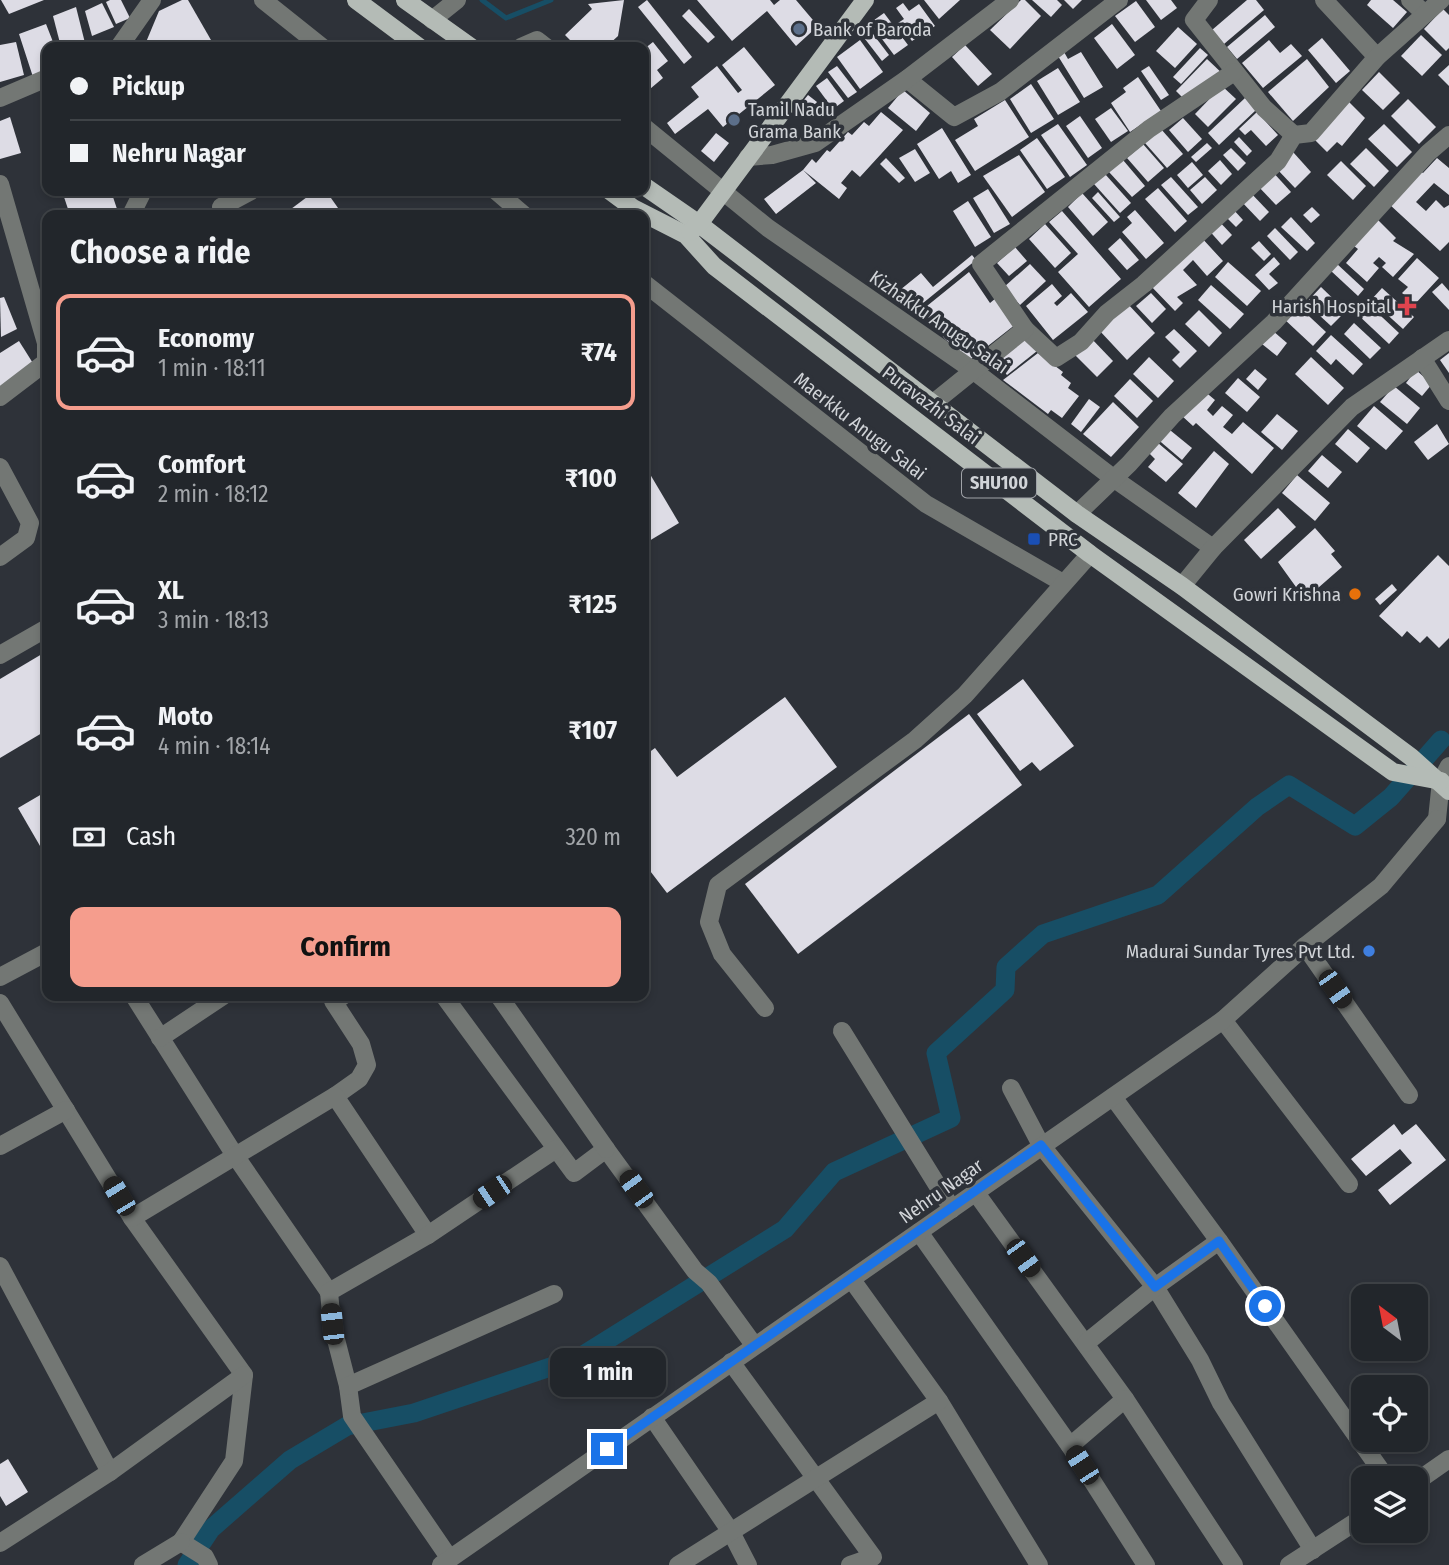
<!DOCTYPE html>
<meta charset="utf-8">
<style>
:root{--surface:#22262b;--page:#2a2e33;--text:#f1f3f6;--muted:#a2a5a9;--line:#3f4347;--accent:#f59d8d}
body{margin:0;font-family:"Fira Sans Condensed",sans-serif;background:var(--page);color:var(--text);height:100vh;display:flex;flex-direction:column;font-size:26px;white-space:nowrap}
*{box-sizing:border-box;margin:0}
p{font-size:23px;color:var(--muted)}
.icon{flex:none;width:38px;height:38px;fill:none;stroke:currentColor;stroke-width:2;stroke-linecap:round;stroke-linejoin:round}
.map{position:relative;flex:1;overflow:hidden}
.drawer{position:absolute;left:42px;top:210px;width:607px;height:791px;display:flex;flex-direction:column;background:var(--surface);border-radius:14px;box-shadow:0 4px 10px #0003,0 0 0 2px var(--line)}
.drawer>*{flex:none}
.top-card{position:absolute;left:42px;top:42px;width:607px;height:154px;border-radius:14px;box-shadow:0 4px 10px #0003,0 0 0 2px var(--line);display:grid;align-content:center;height:154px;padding:0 28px;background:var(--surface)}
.needle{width:46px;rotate:328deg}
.buttons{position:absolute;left:1351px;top:1284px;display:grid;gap:14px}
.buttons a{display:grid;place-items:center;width:77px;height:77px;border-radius:14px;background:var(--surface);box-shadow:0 4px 10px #0003,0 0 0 2px var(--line);font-size:35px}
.end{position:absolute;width:32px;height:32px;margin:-16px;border:9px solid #1a73e8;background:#fff;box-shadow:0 0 0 4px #fff}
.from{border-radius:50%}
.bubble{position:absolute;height:49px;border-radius:14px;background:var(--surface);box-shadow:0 4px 10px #0003,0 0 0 2px var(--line);font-size:23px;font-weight:700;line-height:49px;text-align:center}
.car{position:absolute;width:21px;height:42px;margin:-21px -10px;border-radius:9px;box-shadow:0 0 5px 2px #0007;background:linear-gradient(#222 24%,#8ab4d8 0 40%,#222 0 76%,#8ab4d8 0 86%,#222 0)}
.top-card b{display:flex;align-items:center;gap:24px;height:66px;font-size:26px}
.top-card b+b{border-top:2px solid var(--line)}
.top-card i{width:18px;height:18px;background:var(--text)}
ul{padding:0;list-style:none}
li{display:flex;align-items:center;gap:21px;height:116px;margin:0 14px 10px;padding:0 14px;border:4px solid transparent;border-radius:14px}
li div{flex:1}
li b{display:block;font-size:26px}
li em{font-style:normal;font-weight:700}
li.active{border-color:var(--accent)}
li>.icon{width:63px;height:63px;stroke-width:1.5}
h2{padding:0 28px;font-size:32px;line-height:84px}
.pay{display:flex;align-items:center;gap:18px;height:77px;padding:0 28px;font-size:26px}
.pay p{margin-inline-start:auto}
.action{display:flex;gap:14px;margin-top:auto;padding:14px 28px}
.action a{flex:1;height:80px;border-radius:14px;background:var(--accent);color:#111;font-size:28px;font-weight:700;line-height:80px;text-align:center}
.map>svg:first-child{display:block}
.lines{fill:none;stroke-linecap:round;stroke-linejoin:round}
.stream{stroke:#174e65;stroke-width:5}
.canal{stroke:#174e65;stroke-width:19}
.building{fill:#dddce5}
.minor{stroke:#737774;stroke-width:18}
.major{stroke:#b4bbb6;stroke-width:18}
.route{stroke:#1a73e8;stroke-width:9}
.service-dot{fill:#5c6f8a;stroke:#2e3239;stroke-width:2.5}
.health-dot{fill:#e0444e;stroke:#2e3239;stroke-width:2.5}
.transit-dot{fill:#1a4fb4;stroke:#2e3239;stroke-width:2.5}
.food-dot{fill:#e8710a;stroke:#2e3239;stroke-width:2.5}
.shop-dot{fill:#3f7fe0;stroke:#2e3239;stroke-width:2.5}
.labels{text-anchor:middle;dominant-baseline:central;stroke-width:7;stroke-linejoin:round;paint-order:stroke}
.shield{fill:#2e3239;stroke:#a0a3a8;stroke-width:2}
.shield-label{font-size:18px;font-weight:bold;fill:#d1d4d8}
.poi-label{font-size:19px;fill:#d1d4d8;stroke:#2e3239;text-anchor:start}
.street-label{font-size:19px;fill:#d1d4d8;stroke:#2e3239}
</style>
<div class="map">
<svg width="1449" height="1565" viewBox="0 0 1449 1565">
<rect width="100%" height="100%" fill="#2e3239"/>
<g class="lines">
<!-- stream -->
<polyline class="stream" points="482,0 506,18 551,0"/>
<!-- canal -->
<polyline class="canal" points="187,1565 211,1529 290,1460 347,1426 414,1413 580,1357 785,1229 834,1172 951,1118 936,1053 1005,990 1006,967 1043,934 1158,895 1257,807 1289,785 1355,826 1391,797 1441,740"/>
</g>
<!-- building -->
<g class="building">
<polygon points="1,0 44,0 9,14"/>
<polygon points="110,0 121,0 130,18 116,24 106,2"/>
<polygon points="182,0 188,0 215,47 144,47 159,11"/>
<polygon points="624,0 618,36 606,47 577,47 565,35 592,9 588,4"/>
<polygon points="647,0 692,57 684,64 638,7"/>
<polygon points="697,0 770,0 774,5 780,0 796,0 818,26 796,46 767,11 732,41"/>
<polygon points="924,0 960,0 939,19"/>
<polygon points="1021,0 1025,0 1041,16 1010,49 990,30"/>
<polygon points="1032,0 1057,0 1062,5 1051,17"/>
<polygon points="1064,0 1082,0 1073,9"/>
<polygon points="1146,0 1171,0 1177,8 1161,20"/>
<polygon points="1247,0 1256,0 1264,10 1224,44 1212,30"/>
<polygon points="1371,0 1393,0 1407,12 1393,28 1367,5"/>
<polygon points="1136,1 1155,27 1135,42 1115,16"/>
<polygon points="102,3 114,27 92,36 85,11"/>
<polygon points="903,3 909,11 919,4 935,26 912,41 898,23 904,19 896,8"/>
<polygon points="76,7 86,47 61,47 53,16"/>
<polygon points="689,9 715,37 708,43 682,16"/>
<polygon points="1443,9 1449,15 1449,48 1446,51 1424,29"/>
<polygon points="884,13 908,45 894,55 870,23"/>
<polygon points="1265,15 1275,27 1237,59 1227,47"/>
<polygon points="46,24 55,47 47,47 47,72 33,77 19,34"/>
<polygon points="1112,24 1135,55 1117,69 1094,38"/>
<polygon points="1178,27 1197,44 1175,68 1156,51"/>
<polygon points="873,34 889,55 882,61 865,39"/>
<polygon points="1421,35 1442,55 1422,76 1401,56"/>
<polygon points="1322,38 1350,71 1336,83 1308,50"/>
<polygon points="860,40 883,72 860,89 837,57"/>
<polygon points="1269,40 1280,53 1291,44 1302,56 1263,88 1242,63"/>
<polygon points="16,42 24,75 0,82 0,45"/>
<polygon points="653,42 668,61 657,70 663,78 644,94 644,49"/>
<polygon points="965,45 992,74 978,86 952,57"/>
<polygon points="744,47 775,85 723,127 708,109 675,134 667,123 699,97 691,87 717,66 738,93 742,90 722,65"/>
<polygon points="1200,48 1208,55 1181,84 1173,77"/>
<polygon points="1064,52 1068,59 1081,52 1103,87 1084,98 1058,56"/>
<polygon points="1207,59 1225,76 1193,108 1176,91"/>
<polygon points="1307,59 1329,87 1293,121 1268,92"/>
<polygon points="1449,65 1449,86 1438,75"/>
<polygon points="837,66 857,92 848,98 828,72"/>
<polygon points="1149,66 1169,95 1161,100 1141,71"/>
<polygon points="1058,68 1080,102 1058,115 1037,81"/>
<polygon points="1379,72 1400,93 1383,110 1362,90"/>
<polygon points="1138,77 1161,111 1130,132 1111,103 1126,92 1123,88"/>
<polygon points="827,78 844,101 833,109 816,86"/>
<polygon points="1031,84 1054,119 1031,133 1010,99"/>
<polygon points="1222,86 1236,99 1208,127 1195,114"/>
<polygon points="903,90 930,113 916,131 888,108"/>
<polygon points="808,95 817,102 803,118 795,111"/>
<polygon points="1245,98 1256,110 1219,145 1208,133"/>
<polygon points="1408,99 1436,127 1419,144 1391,116"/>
<polygon points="1005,100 1029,137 975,171 955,140 978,126 974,119"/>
<polygon points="1348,101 1365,118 1342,146 1337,142 1327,152 1312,137"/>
<polygon points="1111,108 1128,131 1111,142 1095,119"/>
<polygon points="881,112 903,130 860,177 852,170 841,183 847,188 839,199 803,170 816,183 776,214 764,199 803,170 812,159 816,163 827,150 830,152 848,132 852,135 864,122 869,126"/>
<polygon points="1257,112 1278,135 1266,146 1251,130 1245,135 1239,129"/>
<polygon points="1080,116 1102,148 1088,158 1066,126"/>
<polygon points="10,117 21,153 0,159 0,121"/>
<polygon points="1183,118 1202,139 1188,152 1169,130"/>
<polygon points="1058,124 1087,165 1070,177 1041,135"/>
<polygon points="1384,124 1412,152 1397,167 1368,139"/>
<polygon points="942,128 971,175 958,183 951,171 939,179 917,144"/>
<polygon points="1161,129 1183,154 1167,168 1145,143"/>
<polygon points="716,133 729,143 714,162 701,151"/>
<polygon points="1239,137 1252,151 1247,156 1234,142"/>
<polygon points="1037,138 1065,177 1047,189 1020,150"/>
<polygon points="1207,143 1212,148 1196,162 1191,157"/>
<polygon points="1143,144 1164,168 1148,182 1127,158"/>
<polygon points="1231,148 1246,163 1238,171 1223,155"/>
<polygon points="1366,148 1389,171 1374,187 1350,164"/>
<polygon points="915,149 930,173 915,182 899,158"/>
<polygon points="1293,152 1311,172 1295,188 1276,168"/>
<polygon points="1019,155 1045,192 1012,217 983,176"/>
<polygon points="886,158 905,178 899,183 880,164"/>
<polygon points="1437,158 1449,168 1449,195 1434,183 1416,202 1426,211 1436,200 1444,208 1449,205 1449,242 1440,251 1389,204 1420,171 1423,173"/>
<polygon points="1123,160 1145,186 1132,197 1109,172"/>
<polygon points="1220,160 1232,174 1221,185 1208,171"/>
<polygon points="1341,161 1366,186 1353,200 1327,175"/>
<polygon points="1192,162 1203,175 1188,188 1177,175"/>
<polygon points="1271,170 1291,192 1276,205 1256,184"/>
<polygon points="1105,174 1131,203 1120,213 1094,184"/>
<polygon points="1171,177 1198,207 1188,215 1161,185"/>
<polygon points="1205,177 1217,190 1202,204 1190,190"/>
<polygon points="1158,188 1187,221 1175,232 1145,199"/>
<polygon points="988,189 1010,224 994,233 973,198"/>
<polygon points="1248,190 1269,212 1260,221 1239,199"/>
<polygon points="86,191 111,191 119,215 70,215 64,197"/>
<polygon points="315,191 326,191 343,215 283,215"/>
<polygon points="1098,192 1120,217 1114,222 1092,198"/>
<polygon points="1082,193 1108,222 1093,236 1068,207"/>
<polygon points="968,201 991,237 975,247 953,211"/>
<polygon points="1312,207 1320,215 1311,223 1303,215"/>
<polygon points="1232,208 1243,220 1236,227 1224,215"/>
<polygon points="1135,210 1164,243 1146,259 1122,232 1132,223 1127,217"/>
<polygon points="1062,211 1121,279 1089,307 1058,272 1078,254 1049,222"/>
<polygon points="1291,217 1315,243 1307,251 1281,227"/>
<polygon points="1216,218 1232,235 1222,245 1206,227"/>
<polygon points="1378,220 1396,238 1393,241 1414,254 1393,277 1382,267 1386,263 1379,257 1373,263 1379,268 1367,282 1346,263 1358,249 1354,246"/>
<polygon points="1045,224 1071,253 1055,268 1029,239"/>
<polygon points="1275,228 1298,252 1290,260 1267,236"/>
<polygon points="1200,236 1223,261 1207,276 1193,260 1183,270 1197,285 1177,297 1183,303 1175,311 1149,284"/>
<polygon points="1120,238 1139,260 1127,270 1108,249"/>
<polygon points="1259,241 1271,254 1264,261 1251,248"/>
<polygon points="1015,247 1027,261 1009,276 997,263"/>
<polygon points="972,255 976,260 912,312 908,307 912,304 900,290 921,273 933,287"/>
<polygon points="1274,257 1280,264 1269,274 1278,283 1269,290 1255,275"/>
<polygon points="1417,258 1439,278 1415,304 1402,293 1408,287 1398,279"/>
<polygon points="1228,262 1261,291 1247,306 1215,277"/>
<polygon points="1336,263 1364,289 1358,296 1330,270"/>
<polygon points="1030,264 1046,281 1020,305 1004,287"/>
<polygon points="969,272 990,303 996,298 1016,324 970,360 945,339 922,310"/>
<polygon points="1442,283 1449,291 1449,310 1432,292"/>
<polygon points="1052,284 1062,296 1054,303 1057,306 1071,293 1088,312 1053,340 1026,306"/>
<polygon points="1211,285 1244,314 1230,329 1198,300"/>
<polygon points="1321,287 1346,311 1331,326 1306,303"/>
<polygon points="1382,288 1414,317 1403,329 1371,300"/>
<polygon points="1151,293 1166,309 1152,323 1136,306"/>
<polygon points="4,297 17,329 1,337 0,298"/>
<polygon points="1126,302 1155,333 1127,360 1098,329"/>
<polygon points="1366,302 1399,333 1389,344 1356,313"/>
<polygon points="1296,304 1326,332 1313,346 1283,318"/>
<polygon points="1199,310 1222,333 1209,347 1185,324"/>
<polygon points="1354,323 1381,348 1370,359 1344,334"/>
<polygon points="1174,329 1197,351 1180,368 1172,360 1180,352 1165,337"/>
<polygon points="1273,331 1287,343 1277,356 1262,344"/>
<polygon points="1331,335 1363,364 1353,375 1336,359 1331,365 1316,351"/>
<polygon points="1089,336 1113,361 1097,377 1072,352"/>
<polygon points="1026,337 1037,351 1007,375 996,362"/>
<polygon points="19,341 36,368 0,390 0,353"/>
<polygon points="1038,353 1063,372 1061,375 1071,383 1068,388 1079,396 1062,418 1051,410 1048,414 1003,380"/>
<polygon points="1449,353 1449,373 1440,360"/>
<polygon points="1149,357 1174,381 1158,398 1133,374"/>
<polygon points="1311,357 1344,388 1328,405 1295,374"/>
<polygon points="1255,369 1267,379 1258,390 1246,379"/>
<polygon points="1416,370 1432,384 1422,396 1406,383"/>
<polygon points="1238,378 1260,397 1247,412 1225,393"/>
<polygon points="1130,379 1153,401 1137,418 1114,396"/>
<polygon points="1394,386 1420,408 1407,424 1380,402"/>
<polygon points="1203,390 1215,400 1207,410 1213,416 1222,406 1233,415 1223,427 1232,434 1243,422 1274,448 1252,474 1196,423 1193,426 1181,415"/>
<polygon points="1089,399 1100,407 1081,432 1071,424"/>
<polygon points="1113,402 1139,427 1111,457 1083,434"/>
<polygon points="1374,406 1403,431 1386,450 1357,426"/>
<polygon points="1277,414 1298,431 1282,450 1261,432"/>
<polygon points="1437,424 1449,444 1428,460 1414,442"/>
<polygon points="1165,426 1192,448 1182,460 1155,437"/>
<polygon points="1348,429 1370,448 1357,463 1335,444"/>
<polygon points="1158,443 1183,464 1166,482 1148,467 1155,459 1149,453"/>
<polygon points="1214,451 1229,464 1196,508 1178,493"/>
<polygon points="1322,455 1342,472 1328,488 1308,471"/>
<polygon points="644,464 679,523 644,544"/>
<polygon points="1297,475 1330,503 1315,521 1282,493"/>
<polygon points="1278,508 1296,527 1261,559 1244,540"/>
<polygon points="1315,528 1335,551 1331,554 1342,567 1310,595 1300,583 1296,587 1278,562"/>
<polygon points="1438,555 1449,566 1449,638 1439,648 1427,636 1420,643 1407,631 1402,637 1379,616"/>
<polygon points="1392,584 1397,590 1380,605 1375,599"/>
<polygon points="47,651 47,730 0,758 0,679"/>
<polygon points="1023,679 1074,746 1040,771 1032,762 1020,771 977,714"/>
<polygon points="785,697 837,767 667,893 644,863 644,756 655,748 677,777"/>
<polygon points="969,714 1022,785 798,954 745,884"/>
<polygon points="47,791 47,858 18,808"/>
<polygon points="1394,1124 1402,1135 1416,1124 1446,1160 1390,1205 1378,1190 1412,1163 1400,1149 1366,1176 1351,1159"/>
<polygon points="8,1459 28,1492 6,1506 0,1496 0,1464"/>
</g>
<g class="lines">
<!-- minor -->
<g class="minor">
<polyline points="263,0 322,47"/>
<polyline points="1209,0 1194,20 1264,108 1294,135"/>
<polyline points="1324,0 1377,57"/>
<polyline points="1410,0 1425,14"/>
<polyline points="432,20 457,0"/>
<polyline points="119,47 152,0"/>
<polyline points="521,47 537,40 546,47"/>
<polyline points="907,79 954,117 1000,92 1119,0"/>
<polyline points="0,98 47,78"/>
<polyline points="644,127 768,228 974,371 1113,478 1213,548"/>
<polyline points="748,157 772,155 815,143 907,79 1010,0"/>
<polyline points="0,184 46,343 46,362 0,397"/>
<polyline points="496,191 524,215"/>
<polyline points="221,207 251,191"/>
<polyline points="131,215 141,195 139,191"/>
<polyline points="644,283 926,504 1063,583"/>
<polyline points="1025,329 1056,358 1081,342 1107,313 1144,284 1278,161 1294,135 1311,133 1377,57 1441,0"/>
<polyline points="1422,358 1449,401"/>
<polyline points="932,404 1025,329 981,264 1149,129 1234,72"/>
<polyline points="0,467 30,523 26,538 0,557"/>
<polyline points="1077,514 1129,464 1172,416 1274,322 1428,153 1449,135"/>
<polyline points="1182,586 1213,548 1352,407 1449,340"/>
<polyline points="0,655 47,628"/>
<polyline points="1437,819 1441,781 1449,766"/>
<polyline points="1305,946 1409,1095"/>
<polyline points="0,977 47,952"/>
<polyline points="134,996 234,1154 329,1292"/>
<polyline points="444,996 574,1173 606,1149 695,1271 709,1283 754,1345"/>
<polyline points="499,996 606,1149"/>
<polyline points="0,1003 132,1218 244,1375 234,1461 181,1542 205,1557 209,1565"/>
<polyline points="765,1008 722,954 709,922 718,885 915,740 965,695 1090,554"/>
<polyline points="1223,1020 1349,1184"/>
<polyline points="842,1031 952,1209"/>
<polyline points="160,1038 223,996"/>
<polyline points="1011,1088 1041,1145 1155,1287 1200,1360 1221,1403 1313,1550"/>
<polyline points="335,1096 359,1079 367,1065 361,1044 333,1001 343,996"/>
<polyline points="1113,1097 1219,1241"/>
<polyline points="0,1146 66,1110"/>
<polyline points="976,1193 1125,1399 1070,1446"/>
<polyline points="132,1218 335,1096 428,1235 329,1292 332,1324 348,1386 352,1416 450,1559"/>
<polyline points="919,1232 1070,1446 1146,1565"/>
<polyline points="428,1235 556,1149"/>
<polyline points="0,1266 110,1472"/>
<polyline points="1086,1343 1155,1287 1219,1241 1387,1479"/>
<polyline points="731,1362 873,1557 850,1565"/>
<polyline points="348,1386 554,1294"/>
<polyline points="1125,1399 1234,1565"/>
<polyline points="939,1401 1039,1565"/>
<polyline points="652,1417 731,1532 748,1565"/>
<polyline points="1416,1482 1449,1459"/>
<polyline points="0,1543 110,1472 244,1375"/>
<polyline points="143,1565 181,1542"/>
<polyline points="441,1565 1223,1020 1305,946 1381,886 1437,819"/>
<polyline points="678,1565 939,1401 852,1280"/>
<polyline points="1289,1565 1363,1517"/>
</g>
<!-- major -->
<g class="major">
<polyline points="356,0 419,47"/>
<polyline points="405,0 471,47"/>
<polyline points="644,186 699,224 1077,514 1182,586 1411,757 1449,791"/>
<polyline points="610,191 633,208 686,235 714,266 1090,554 1393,772 1441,781"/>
<polyline points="690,232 699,224 865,0"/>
</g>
</g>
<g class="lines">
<!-- route -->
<polyline class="route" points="607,1449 1041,1145 1155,1287 1219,1241 1265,1306"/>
</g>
<!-- markers -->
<g class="service-dot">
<circle cx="799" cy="29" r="7"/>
<circle cx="734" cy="120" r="7"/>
</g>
<path class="health-dot" d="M1403.5 295.5h7v7h7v7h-7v7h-7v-7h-7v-7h7z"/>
<rect class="transit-dot" x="1027" y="532" width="14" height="14" rx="3.5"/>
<circle class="food-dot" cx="1355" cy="594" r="7"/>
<circle class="shop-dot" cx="1369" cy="951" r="7"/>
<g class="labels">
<!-- shield labels -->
<rect class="shield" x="962" y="468.5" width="74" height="29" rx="5"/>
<g class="shield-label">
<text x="999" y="483">SHU100</text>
</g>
<!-- poi labels -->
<g class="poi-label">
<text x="813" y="29">Bank of Baroda</text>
<text x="748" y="109">Tamil Nadu<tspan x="748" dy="22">Grama Bank</tspan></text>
<text x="1391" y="306" text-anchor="end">Harish Hospital</text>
<text x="1048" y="539">PRC</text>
<text x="1341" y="594" text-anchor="end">Gowri Krishna</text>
<text x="1355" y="951" text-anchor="end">Madurai Sundar Tyres Pvt Ltd.</text>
</g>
<!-- street labels -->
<g class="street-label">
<text transform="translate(939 322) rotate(35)">Kizhakku Anugu Salai</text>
<text transform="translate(931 405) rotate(37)">Puravazhi Salai</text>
<text transform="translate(860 426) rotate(38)">Maerkku Anugu Salai</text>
<text transform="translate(941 1191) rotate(-35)">Nehru Nagar</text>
</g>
</g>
</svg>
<div class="buttons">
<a><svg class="needle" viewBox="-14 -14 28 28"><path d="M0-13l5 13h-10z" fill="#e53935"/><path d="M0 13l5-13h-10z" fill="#a2a5a9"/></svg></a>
<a><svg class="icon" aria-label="locate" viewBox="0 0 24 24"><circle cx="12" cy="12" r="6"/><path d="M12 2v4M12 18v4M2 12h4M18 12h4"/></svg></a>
<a><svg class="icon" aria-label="layers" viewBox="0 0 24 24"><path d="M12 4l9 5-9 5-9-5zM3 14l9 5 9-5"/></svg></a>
</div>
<i class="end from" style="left:1265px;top:1306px"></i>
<i class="end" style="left:607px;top:1449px"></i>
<div class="bubble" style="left:550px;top:1348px;width:116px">1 min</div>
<i class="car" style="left:1335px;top:989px;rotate:145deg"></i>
<i class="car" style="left:636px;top:1189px;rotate:324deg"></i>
<i class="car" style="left:492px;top:1192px;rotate:236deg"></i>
<i class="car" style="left:119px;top:1196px;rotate:329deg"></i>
<i class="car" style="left:1023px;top:1258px;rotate:144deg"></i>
<i class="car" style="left:332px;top:1324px;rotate:354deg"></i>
<i class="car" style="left:1082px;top:1465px;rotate:327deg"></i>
<div class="top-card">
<b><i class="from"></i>Pickup</b>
<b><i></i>Nehru Nagar</b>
</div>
<section class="drawer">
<h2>Choose a ride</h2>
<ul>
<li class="active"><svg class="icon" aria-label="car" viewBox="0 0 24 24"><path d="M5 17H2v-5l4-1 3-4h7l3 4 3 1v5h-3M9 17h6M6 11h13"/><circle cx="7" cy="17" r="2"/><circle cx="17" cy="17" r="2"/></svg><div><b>Economy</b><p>1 min · 18:11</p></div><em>₹74</em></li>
<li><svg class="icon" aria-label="car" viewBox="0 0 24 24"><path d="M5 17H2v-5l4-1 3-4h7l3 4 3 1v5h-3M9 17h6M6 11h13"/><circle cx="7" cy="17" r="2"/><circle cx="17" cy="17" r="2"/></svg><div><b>Comfort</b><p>2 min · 18:12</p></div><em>₹100</em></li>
<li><svg class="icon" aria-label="car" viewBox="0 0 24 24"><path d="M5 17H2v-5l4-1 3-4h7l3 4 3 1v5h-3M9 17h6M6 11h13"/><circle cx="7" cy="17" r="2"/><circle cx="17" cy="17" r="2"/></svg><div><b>XL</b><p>3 min · 18:13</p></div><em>₹125</em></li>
<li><svg class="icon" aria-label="car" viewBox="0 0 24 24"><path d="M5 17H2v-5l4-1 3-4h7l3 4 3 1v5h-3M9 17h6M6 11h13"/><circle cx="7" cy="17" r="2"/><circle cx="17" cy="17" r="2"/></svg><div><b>Moto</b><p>4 min · 18:14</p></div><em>₹107</em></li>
</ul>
<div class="pay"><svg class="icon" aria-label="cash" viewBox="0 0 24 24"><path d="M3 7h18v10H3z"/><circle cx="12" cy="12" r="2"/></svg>Cash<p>320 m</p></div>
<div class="action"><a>Confirm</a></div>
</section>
</div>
